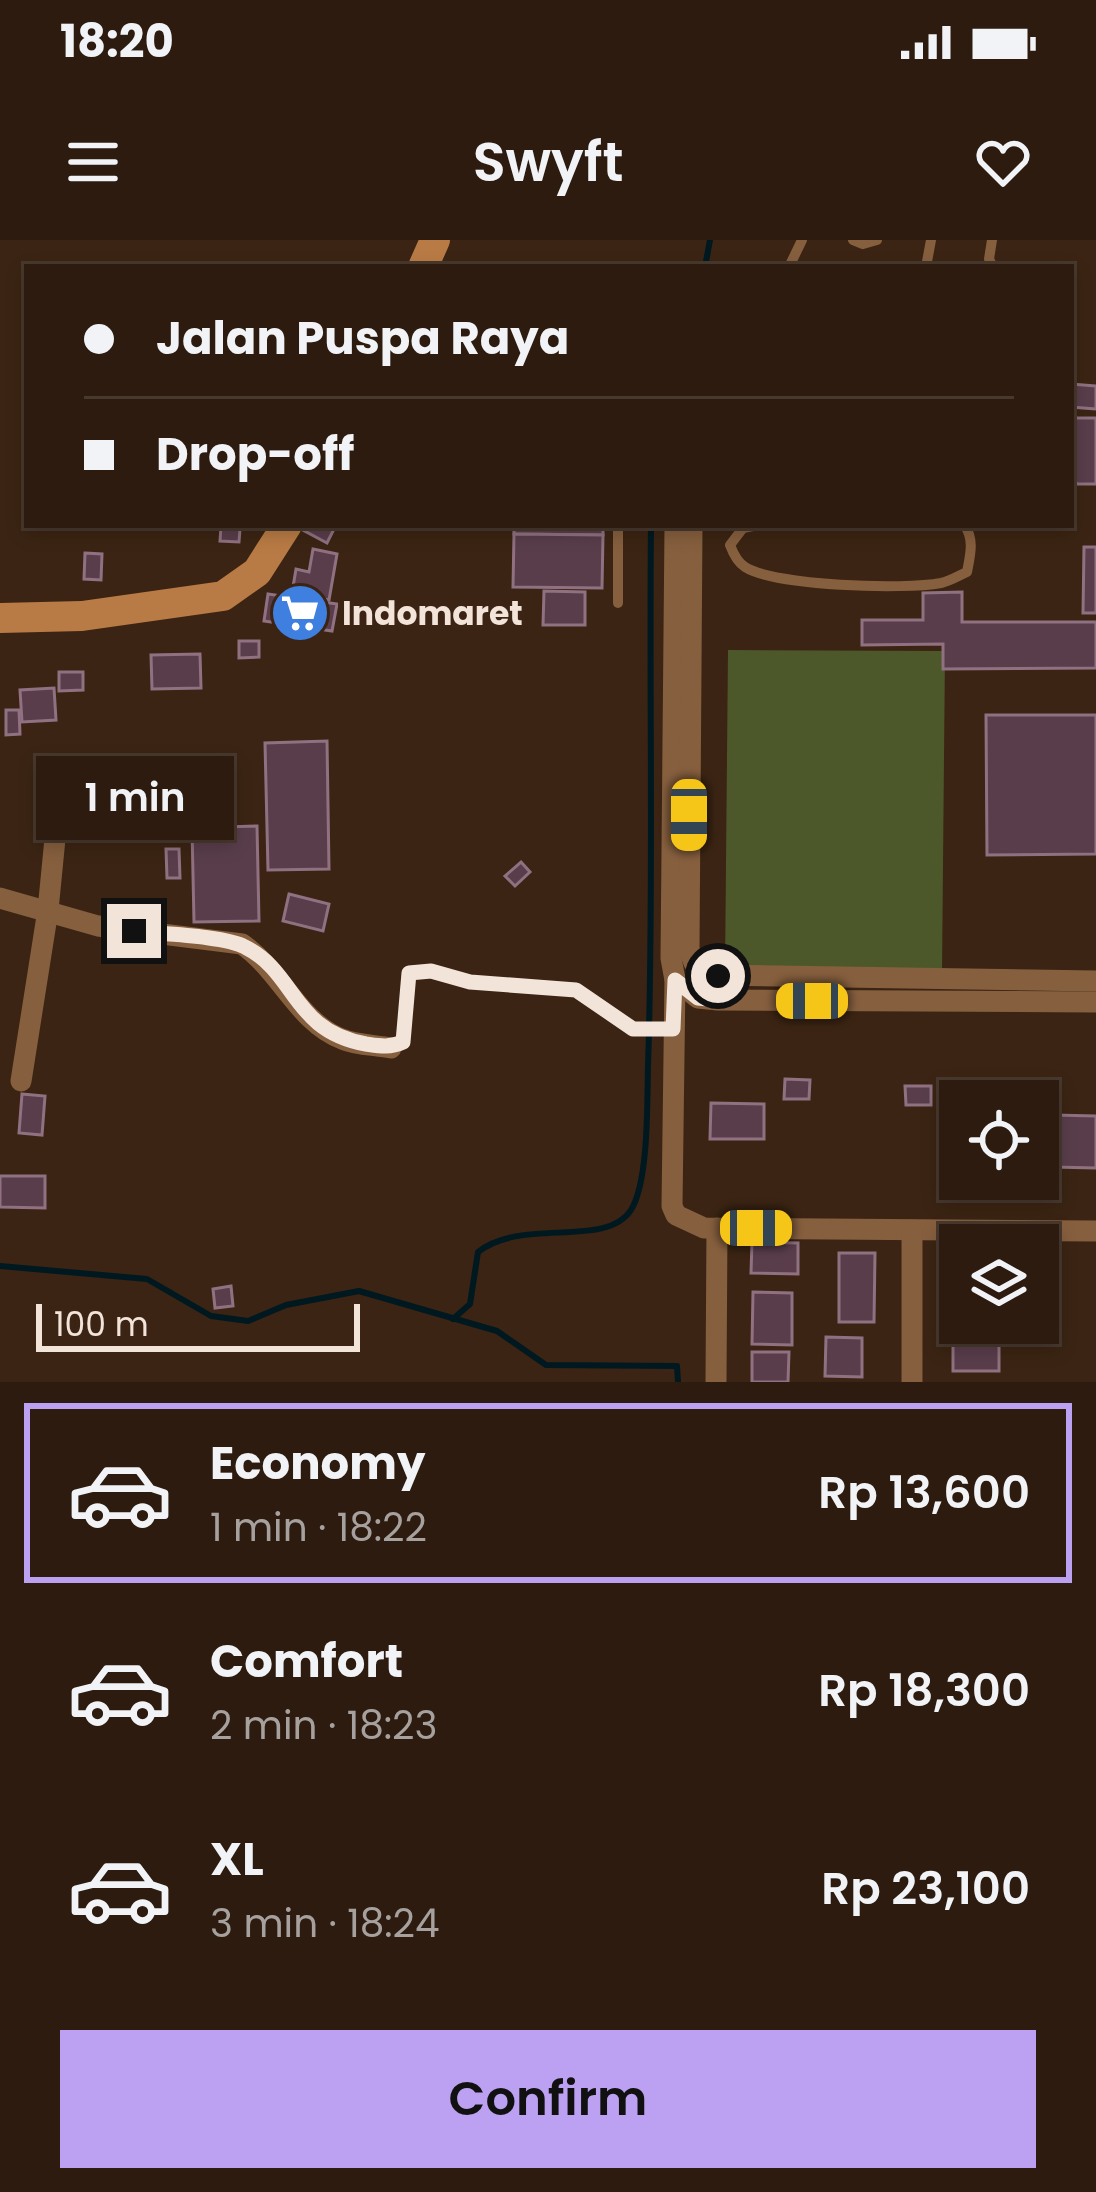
<!DOCTYPE html>
<meta charset="utf-8">
<style>
:root{--surface:#2c1b0e;--page:#38281c;--text:#f1f3f6;--muted:#a6a19e;--line:#48392e;--accent:#bca0f2}
body{margin:0;font-family:Poppins,sans-serif;background:var(--page);color:var(--text);height:100vh;display:flex;flex-direction:column;font-size:45px;white-space:nowrap}
*{box-sizing:border-box;margin:0}
p{font-size:39px;color:var(--muted)}
.icon{flex:none;width:66px;height:66px;fill:none;stroke:currentColor;stroke-width:2;stroke-linecap:round;stroke-linejoin:round}
.map{position:relative;height:1142px;overflow:hidden}
.side{display:flex;flex-direction:column;background:var(--surface);flex:1}
.side>*{flex:none}
.banner{position:absolute;left:24px;top:24px;width:1050px;height:264px;border-radius:0px;box-shadow:0 6px 18px #0003,0 0 0 3px var(--line);display:grid;align-content:center;height:264px;padding:0 60px;background:var(--surface)}
.controls{position:absolute;left:939px;top:840px;display:grid;gap:24px}
.controls a{display:grid;place-items:center;width:120px;height:120px;border-radius:0px;background:var(--surface);box-shadow:0 6px 18px #0003,0 0 0 3px var(--line);font-size:60px}
.scale{position:absolute;left:36px;bottom:30px;width:324px;box-sizing:border-box;padding-left:12px;border:6px solid #f3e4d9;border-top:0;font-size:33px;line-height:42px;white-space:nowrap;color:#f3e4d9;-webkit-text-stroke:9px #3b2413;paint-order:stroke}
.end{position:absolute;width:54px;height:54px;margin:-27px;border:15px solid #f3e4d9;background:#111;box-shadow:0 0 0 6px #111}
.from{border-radius:50%}
.bubble{position:absolute;height:84px;border-radius:0px;background:var(--surface);box-shadow:0 6px 18px #0003,0 0 0 3px var(--line);font-size:39px;font-weight:600;line-height:84px;text-align:center}
.car{position:absolute;width:36px;height:72px;margin:-36px -18px;border-radius:15px;box-shadow:0 0 9px 3px #0007;background:linear-gradient(#f5c518 24%,#345 0 40%,#f5c518 0 76%,#345 0 86%,#f5c518 0)}
.banner b{display:flex;align-items:center;gap:42px;height:114px;font-size:45px}
.banner b+b{border-top:3px solid var(--line)}
.banner i{width:30px;height:30px;background:var(--text)}
ul{padding:21px 0 0;list-style:none}
li{display:flex;align-items:center;gap:36px;height:180px;margin:0 24px 18px;padding:0 36px;border:6px solid transparent;border-radius:0px}
li div{flex:1}
li b{display:block;font-size:45px}
li em{font-style:normal;font-weight:600}
li.on{border-color:var(--accent)}
li>.icon{width:108px;height:108px;stroke-width:1.5}
.button{display:flex;gap:24px;margin-top:auto;padding:24px 60px}
.button a{flex:1;height:138px;border-radius:0px;background:var(--accent);color:#111;font-size:48px;font-weight:600;line-height:138px;text-align:center}
.status{display:flex;justify-content:space-between;align-items:center;height:84px;padding:0 60px;background:var(--surface);direction:ltr}
.status svg{height:33px;fill:currentColor}
header{display:flex;justify-content:space-between;align-items:center;height:156px;padding:0 60px;background:var(--surface);font-size:54px;font-weight:600}
.map>svg:first-child{display:block}
.green{fill:#4c582a}
.lines{fill:none;stroke-linecap:round;stroke-linejoin:round}
.stream{stroke:#001920;stroke-width:6}
.building{fill:#593d4b;stroke:#907181;stroke-width:3}
.lane{stroke:#865f3e;stroke-width:10}
.street{stroke:#865f3e;stroke-width:21}
.secondary{stroke:#b97b45;stroke-width:30}
.route{stroke:#f3e4d9;stroke-width:15}
.labels{text-anchor:middle;dominant-baseline:central;stroke-width:12;stroke-linejoin:round;paint-order:stroke}
.poi-label{font-size:33px;font-weight:bold;fill:#f3e4d9;stroke:#3b2413;text-anchor:start}
</style>
<div class="status"><b>18:20</b><svg viewBox="0 0 49 12"><path d="M0 12V9h3v3zM5 12V6h3v6zM10 12V3h3v9zM15 12V0h3v12zM26 1h20v11H26zM47 4h2v5h-2z"/></svg></div>
<header><svg class="icon" aria-label="menu" viewBox="0 0 24 24"><path d="M4 6h16M4 12h16M4 18h16"/></svg>Swyft<svg class="icon" aria-label="heart" viewBox="0 0 24 24"><path d="M12 20l-8-8c-3-5 5-10 8-4 3-6 11-1 8 4z"/></svg></header>
<div class="map">
<svg width="1096" height="1142" viewBox="0 0 1096 1142">
<rect width="100%" height="100%" fill="#3b2413"/>
<!-- green -->
<polygon class="green" points="728,410 945,411 942,733 725,731"/>
<g class="lines">
<!-- stream -->
<g class="stream">
<polyline points="705,27 710,0"/>
<polyline points="0,1026 147,1039 211,1076 248,1081 286,1065 359,1051 497,1091 546,1125 677,1126 678,1142"/>
<path d="M453,1079L470,1064L478,1012C522,977 606,1009 631,970C649,941 647,861 648,826C654,646 649,465 651,285"/>
</g>
</g>
<!-- building -->
<g class="building">
<polygon points="1071,144 1096,146 1096,169 1071,167"/>
<polygon points="1071,178 1096,178 1096,244 1077,244 1071,235"/>
<polygon points="303,285 332,285 335,287 327,303 301,289"/>
<polygon points="514,285 603,285 603,295 514,294"/>
<polygon points="221,287 240,289 239,302 220,301"/>
<polygon points="514,294 603,295 602,348 513,347"/>
<polygon points="1084,307 1096,307 1096,373 1083,373"/>
<polygon points="313,309 337,314 329,360 292,353 296,329 309,332"/>
<polygon points="85,313 102,314 101,340 84,339"/>
<polygon points="544,351 585,352 585,385 543,385"/>
<polygon points="962,352 962,382 1096,382 1096,428 943,429 943,404 862,405 862,380 923,380 923,353"/>
<polygon points="268,354 337,364 332,391 264,381"/>
<polygon points="239,401 259,401 259,417 239,418"/>
<polygon points="200,414 201,448 152,449 151,415"/>
<polygon points="59,432 83,432 83,450 59,451"/>
<polygon points="54,448 56,480 22,482 20,450"/>
<polygon points="6,470 19,470 20,494 6,495"/>
<polygon points="986,475 1096,475 1096,614 987,615"/>
<polygon points="327,501 329,629 268,630 265,503"/>
<rect x="53" y="526" width="16" height="20"/>
<polygon points="257,586 259,681 194,682 192,588"/>
<polygon points="166,609 179,609 180,638 167,638"/>
<polygon points="521,622 530,632 515,646 505,636"/>
<polygon points="289,654 329,664 323,691 283,681"/>
<polygon points="785,839 810,840 809,859 784,859"/>
<polygon points="905,846 931,846 931,865 906,865"/>
<polygon points="22,854 45,856 42,895 19,893"/>
<polygon points="711,863 764,864 764,899 710,899"/>
<polygon points="1053,875 1096,876 1096,928 1053,927"/>
<polygon points="0,936 45,936 45,968 0,967"/>
<polygon points="752,1002 798,1003 798,1034 751,1033"/>
<polygon points="839,1013 875,1013 874,1082 839,1082"/>
<polygon points="231,1046 233,1066 215,1068 213,1049"/>
<polygon points="753,1052 792,1053 792,1105 752,1104"/>
<polygon points="826,1097 862,1098 862,1137 825,1136"/>
<rect x="953" y="1103" width="46" height="28"/>
<polygon points="752,1112 789,1112 788,1142 752,1142"/>
</g>
<g class="lines">
<!-- lane -->
<g class="lane">
<polyline points="853,0 863,4 877,0"/>
<polyline points="992,0 989,19 993,27"/>
<polyline points="789,27 802,0"/>
<polyline points="926,27 931,0"/>
<path d="M829,285L753,286L743,288L730,305C733,313 737,322 745,327C775,346 904,350 941,343C950,341 958,336 967,332C970,316 975,299 964,285"/>
<polyline points="618,363 618,285"/>
<polyline points="391,808 403,802 408,733 431,731 470,743 576,750 633,789 673,789"/>
</g>
<!-- street -->
<g class="street">
<polyline points="675,285 671,718 675,740 672,966 676,975 704,988 1096,991"/>
<polyline points="692,285 689,709 694,723 718,735 1096,741"/>
<path d="M0,658L98,686L242,704C280,730 299,783 342,799C356,805 375,805 391,808"/>
<polyline points="675,740 698,758 718,760 1096,762"/>
<polyline points="21,841 48,670 59,558"/>
<polyline points="716,1142 717,988"/>
<polyline points="912,1142 912,990"/>
</g>
<!-- secondary -->
<g class="secondary">
<polyline points="423,27 435,0"/>
<polyline points="0,378 82,376 223,356 257,332 287,285"/>
</g>
</g>
<g class="lines">
<!-- route -->
<path class="route" d="M134,691C161,694 225,696 245,707C297,733 292,791 366,804C380,806 389,808 403,802L409,733L431,731L470,742L576,750L633,789H673L675,740L698,758L718,760V736"/>
</g>
<!-- icons -->
<defs>
<g id="supermarket-disc" transform="scale(3)"><circle r="9.5" fill="#3f7fe0" stroke="#3b2413"/><path d="M-6-5.5h2.5l.6 2H6L4.5 2H-2.5L-4.4-4H-6ZM-1.5 3.2a1.3 1.3 0 1 0 .1 0ZM3 3.2a1.3 1.3 0 1 0 .1 0Z" fill="#fff"/></g>
</defs>
<g fill-rule="evenodd">
<use href="#supermarket-disc" x="300" y="373"/>
</g>
<g class="labels">
<!-- poi labels -->
<g class="poi-label">
<text x="342" y="373">Indomaret</text>
</g>
</g>
</svg>
<div class="controls">
<a><svg class="icon" aria-label="locate" viewBox="0 0 24 24"><circle cx="12" cy="12" r="6"/><path d="M12 2v4M12 18v4M2 12h4M18 12h4"/></svg></a>
<a><svg class="icon" aria-label="layers" viewBox="0 0 24 24"><path d="M12 4l9 5-9 5-9-5zM3 14l9 5 9-5"/></svg></a>
</div>
<div class="scale">100 m</div>
<i class="end from" style="left:718px;top:736px"></i>
<i class="end" style="left:134px;top:691px"></i>
<div class="bubble" style="left:36px;top:516px;width:198px">1 min</div>
<i class="car" style="left:689px;top:575px;rotate:180deg"></i>
<i class="car" style="left:812px;top:761px;rotate:270deg"></i>
<i class="car" style="left:756px;top:988px;rotate:90deg"></i>
<div class="banner">
<b><i class="from"></i>Jalan Puspa Raya</b>
<b><i></i>Drop-off</b>
</div>
</div>
<section class="side">
<ul>
<li class="on"><svg class="icon" aria-label="car" viewBox="0 0 24 24"><path d="M5 17H2v-5l4-1 3-4h7l3 4 3 1v5h-3M9 17h6M6 11h13"/><circle cx="7" cy="17" r="2"/><circle cx="17" cy="17" r="2"/></svg><div><b>Economy</b><p>1 min · 18:22</p></div><em>Rp 13,600</em></li>
<li><svg class="icon" aria-label="car" viewBox="0 0 24 24"><path d="M5 17H2v-5l4-1 3-4h7l3 4 3 1v5h-3M9 17h6M6 11h13"/><circle cx="7" cy="17" r="2"/><circle cx="17" cy="17" r="2"/></svg><div><b>Comfort</b><p>2 min · 18:23</p></div><em>Rp 18,300</em></li>
<li><svg class="icon" aria-label="car" viewBox="0 0 24 24"><path d="M5 17H2v-5l4-1 3-4h7l3 4 3 1v5h-3M9 17h6M6 11h13"/><circle cx="7" cy="17" r="2"/><circle cx="17" cy="17" r="2"/></svg><div><b>XL</b><p>3 min · 18:24</p></div><em>Rp 23,100</em></li>
</ul>
<div class="button"><a>Confirm</a></div>
</section>
